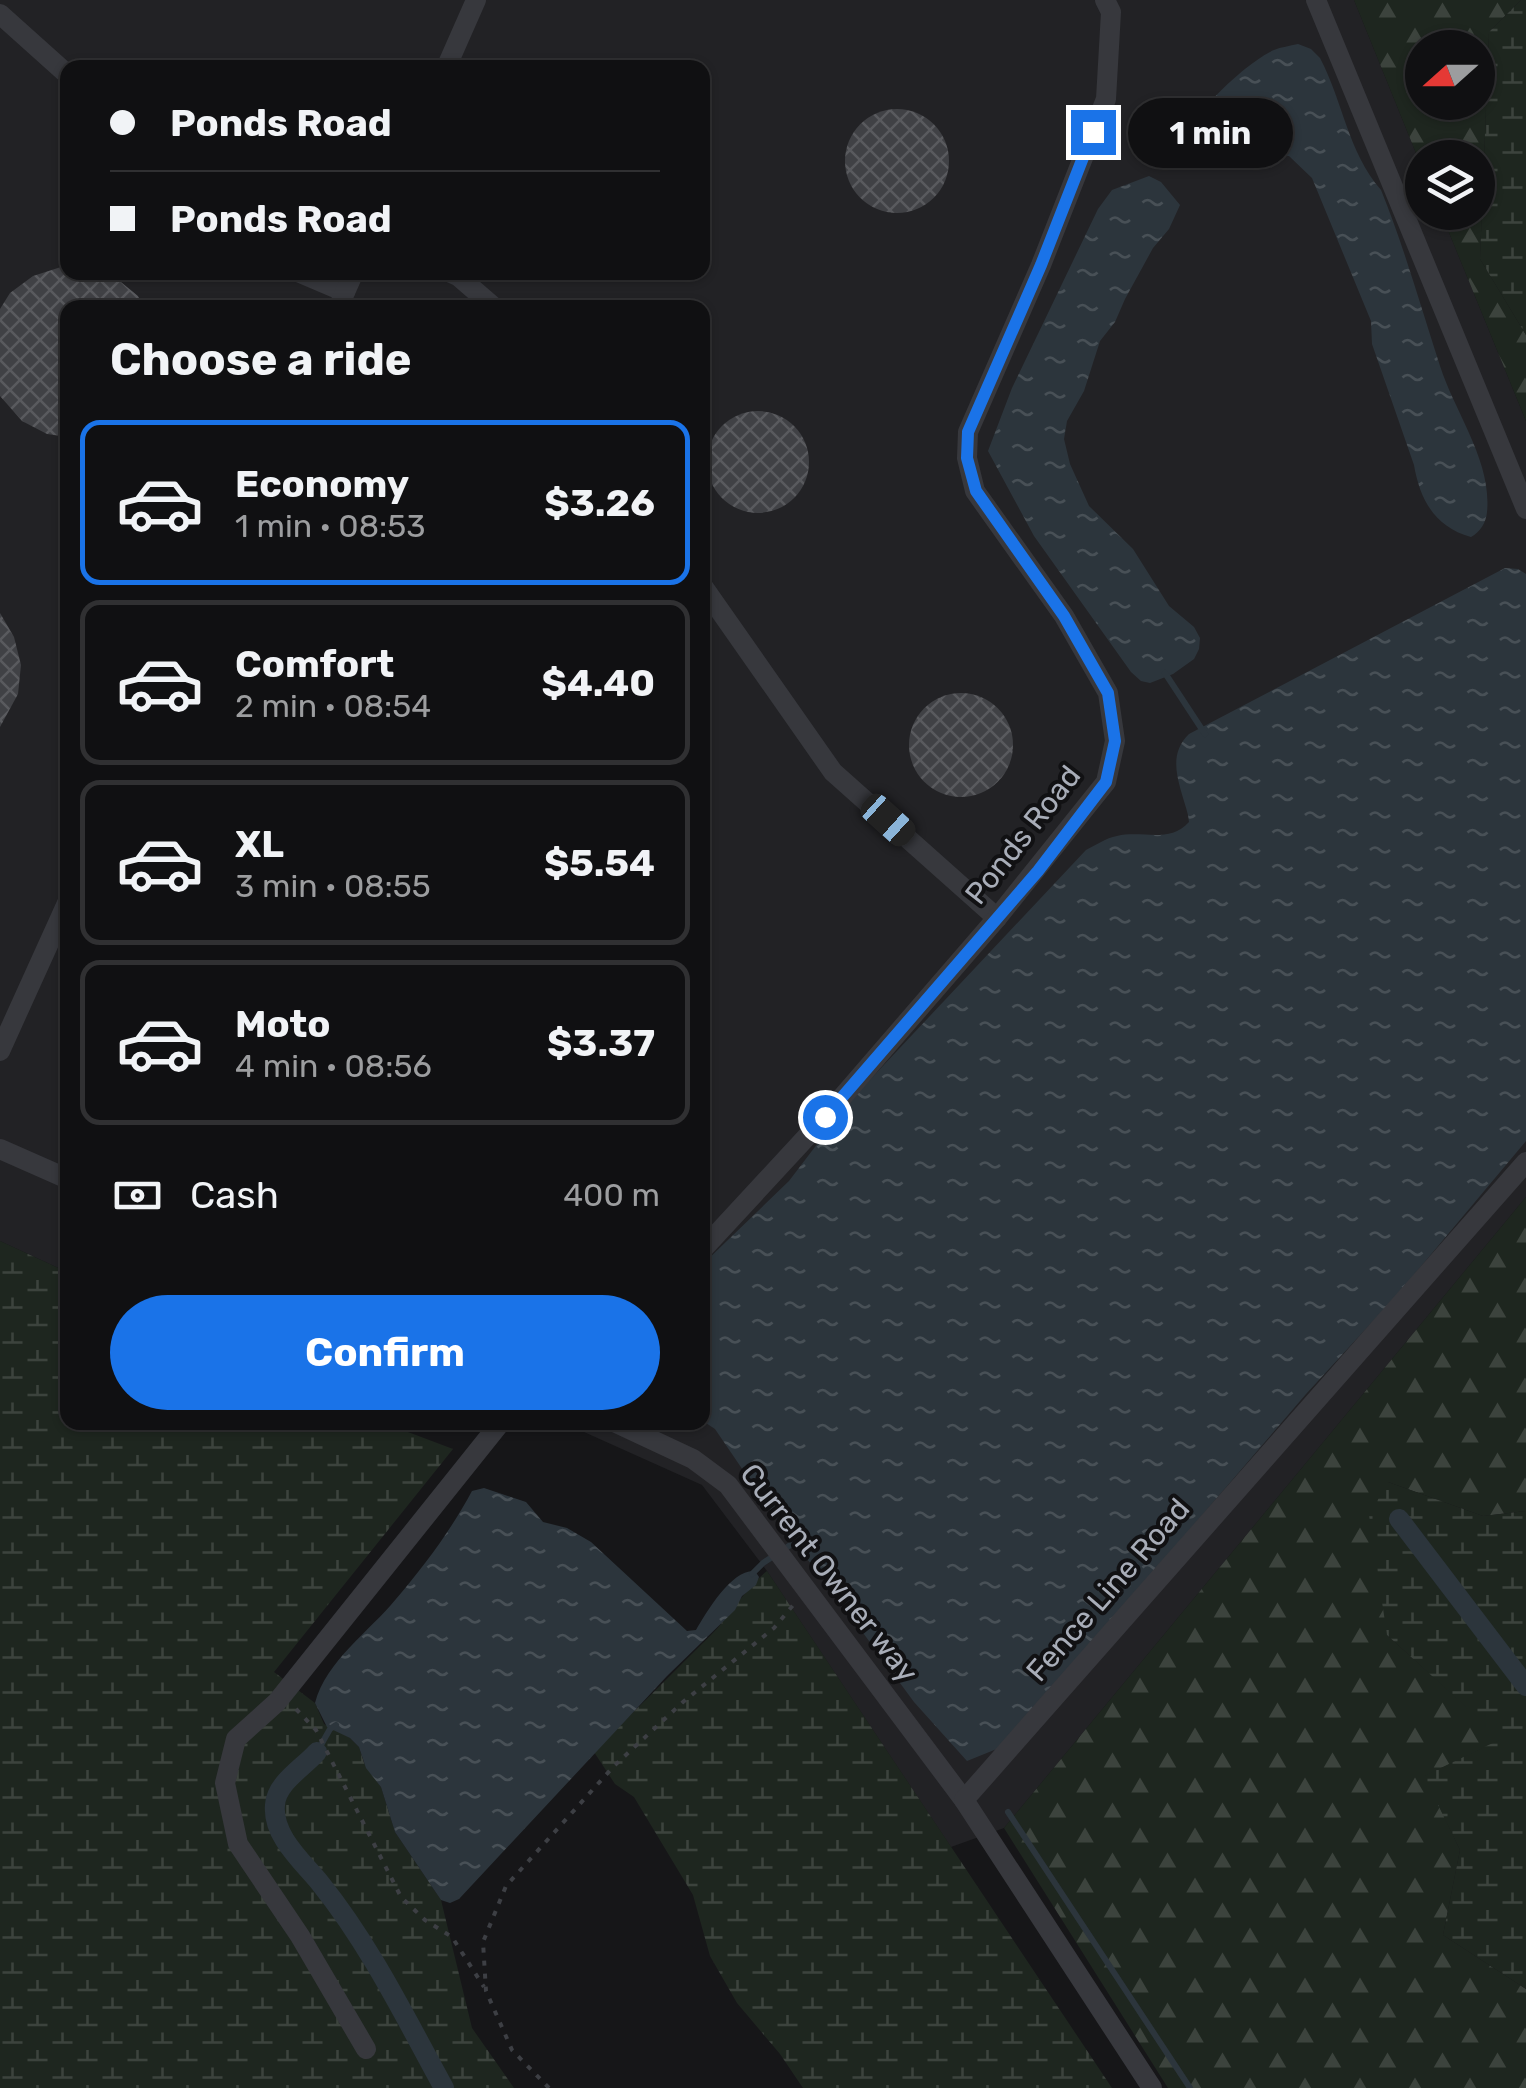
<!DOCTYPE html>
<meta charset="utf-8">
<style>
:root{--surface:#101012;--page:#1e1e20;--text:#f1f3f6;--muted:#9c9d9f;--line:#303032;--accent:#1a73e8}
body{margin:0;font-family:Rubik,sans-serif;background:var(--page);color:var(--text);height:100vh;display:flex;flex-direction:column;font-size:38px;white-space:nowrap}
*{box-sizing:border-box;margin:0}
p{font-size:32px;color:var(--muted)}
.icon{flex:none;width:55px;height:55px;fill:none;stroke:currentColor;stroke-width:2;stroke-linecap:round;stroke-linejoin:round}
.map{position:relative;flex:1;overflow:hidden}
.panel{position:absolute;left:60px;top:300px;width:650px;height:1130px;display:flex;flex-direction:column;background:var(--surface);border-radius:20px;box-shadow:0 2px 8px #0004,0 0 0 2px var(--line)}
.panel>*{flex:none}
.guide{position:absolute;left:60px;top:60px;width:650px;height:220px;border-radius:20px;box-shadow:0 2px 8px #0004,0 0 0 2px var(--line);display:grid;align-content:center;height:220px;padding:0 50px;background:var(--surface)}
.needle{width:65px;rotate:249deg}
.fabs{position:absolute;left:1405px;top:30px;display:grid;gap:20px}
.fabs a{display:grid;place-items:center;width:90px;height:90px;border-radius:50%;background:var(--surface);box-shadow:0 2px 8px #0004,0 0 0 2px var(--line);font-size:50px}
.end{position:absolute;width:45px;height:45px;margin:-22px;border:12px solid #1a73e8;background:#fff;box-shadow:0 0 0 5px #fff}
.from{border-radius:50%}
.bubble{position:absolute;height:70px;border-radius:35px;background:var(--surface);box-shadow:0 2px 8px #0004,0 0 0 2px var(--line);font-size:32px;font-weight:700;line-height:70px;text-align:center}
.car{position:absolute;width:30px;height:60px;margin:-30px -15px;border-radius:12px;box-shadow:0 0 8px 2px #0007;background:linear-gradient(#222 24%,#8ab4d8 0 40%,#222 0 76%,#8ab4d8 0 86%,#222 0)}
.guide b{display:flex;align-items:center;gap:35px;height:95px;font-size:38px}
.guide b+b{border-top:2px solid var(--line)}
.guide i{width:25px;height:25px;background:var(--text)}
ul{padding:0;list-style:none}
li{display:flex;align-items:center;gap:30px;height:165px;margin:0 20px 15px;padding:0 30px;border:5px solid var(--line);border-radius:20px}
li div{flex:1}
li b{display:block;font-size:38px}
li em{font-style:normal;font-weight:700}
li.on{border-color:var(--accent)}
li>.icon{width:90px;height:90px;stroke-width:1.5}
h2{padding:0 50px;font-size:45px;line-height:120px}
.pay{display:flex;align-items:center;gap:25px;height:110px;padding:0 50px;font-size:38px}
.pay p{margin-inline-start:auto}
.button{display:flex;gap:20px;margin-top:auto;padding:20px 50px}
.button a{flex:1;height:115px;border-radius:60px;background:var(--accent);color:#fff;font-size:40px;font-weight:700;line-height:115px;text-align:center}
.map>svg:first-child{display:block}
.built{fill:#222225;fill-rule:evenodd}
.forest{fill:url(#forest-firs);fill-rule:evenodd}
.wetland{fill:url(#wetland-marsh)}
.water{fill:url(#water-ripples)}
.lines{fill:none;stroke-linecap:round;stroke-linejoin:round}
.stream{stroke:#2c353c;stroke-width:6}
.canal{stroke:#2c353c;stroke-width:20}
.building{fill:url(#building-cross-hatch)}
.path{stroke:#3d3f44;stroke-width:4;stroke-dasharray:5 8;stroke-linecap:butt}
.minor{stroke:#37383d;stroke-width:20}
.route{stroke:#1a73e8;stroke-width:12}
.labels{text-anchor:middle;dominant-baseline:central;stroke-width:8;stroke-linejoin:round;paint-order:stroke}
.street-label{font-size:30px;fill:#a8adb8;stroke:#111113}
</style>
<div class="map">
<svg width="1526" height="2088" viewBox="0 0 1526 2088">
<defs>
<pattern id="forest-firs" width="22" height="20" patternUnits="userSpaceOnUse" patternTransform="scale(2.5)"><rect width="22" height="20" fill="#1e261f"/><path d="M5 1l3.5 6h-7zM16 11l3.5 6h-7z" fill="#3c433d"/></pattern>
<pattern id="wetland-marsh" width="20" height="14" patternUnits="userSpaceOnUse" patternTransform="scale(2.5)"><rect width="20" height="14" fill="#1e261f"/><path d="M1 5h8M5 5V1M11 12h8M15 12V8" fill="none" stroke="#3c433d"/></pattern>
<pattern id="water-ripples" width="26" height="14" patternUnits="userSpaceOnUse" patternTransform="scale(2.5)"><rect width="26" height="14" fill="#2c353c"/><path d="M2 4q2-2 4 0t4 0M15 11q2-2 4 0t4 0" fill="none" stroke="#485056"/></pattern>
<pattern id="building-cross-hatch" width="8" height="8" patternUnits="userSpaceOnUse" patternTransform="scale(2.5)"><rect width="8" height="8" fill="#404145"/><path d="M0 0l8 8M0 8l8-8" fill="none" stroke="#595a5e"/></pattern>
</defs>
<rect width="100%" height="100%" fill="#161618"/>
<!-- built -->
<path class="built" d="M0,0H1354L1422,168V212L1441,213L1526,421V1197L1004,1828L951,1847L767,1571L702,1485L564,1423L702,1422V308H68L67,1272L0,1241ZM68,68H702V272H68Z"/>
<!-- forest -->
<g class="forest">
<path d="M1354,0H1521L1489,32L1480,259L1526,335V421L1441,213L1478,212V158H1422V168ZM1422,48H1478V102H1422Z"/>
<polygon points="1526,1197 1526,1511 1483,1516 1388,1482 1387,1635 1502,1739 1425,1776 1460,1850 1443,1935 1526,1989 1526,2088 1168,2088 1004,1828"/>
</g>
<!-- wetland -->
<g class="wetland">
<polygon points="1521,0 1526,0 1526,335 1480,259 1489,32"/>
<polygon points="0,1241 67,1272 68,1422 384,1423 453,1449 274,1672 315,1703 324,1724 350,1738 359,1747 364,1763 381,1787 395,1832 441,1900 472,2028 514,2088 0,2088"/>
<polygon points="1388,1482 1483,1516 1526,1511 1526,1989 1443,1935 1460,1850 1424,1776 1501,1739 1387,1635 1369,1515"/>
<path d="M767,1571L1112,2088H803L780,2054L737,2003L710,1956L693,1895L634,1797L615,1784L594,1752C633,1712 672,1674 711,1635C731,1615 745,1588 767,1571Z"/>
</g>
<!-- water -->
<g class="water">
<path d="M1298,44L1311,49L1320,58C1343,102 1348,152 1381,190C1404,247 1421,307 1440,366C1455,413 1492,461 1487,512C1486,523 1480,532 1471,537C1435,527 1420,500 1414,465L1372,344L1371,321L1312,178L1289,156L1253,155L1218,162L1192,148L1188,139C1191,113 1250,60 1274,50C1281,47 1290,46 1298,44Z"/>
<polygon points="1149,176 1161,182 1180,205 1169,229 1153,248 1125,299 1115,322 1100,341 1084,391 1067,421 1064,439 1070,464 1089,506 1133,549 1169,606 1194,627 1200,638 1199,649 1194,659 1173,674 1150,683 1141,681 1131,672 1034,536 988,451 1012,388 1098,209 1112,190"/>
<path d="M1505,568L1518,569L1526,574V1141L1397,1295L1306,1394L1004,1746L967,1761L914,1702L816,1569L794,1545L715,1429L703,1421L702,1265L789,1181L850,1101L1086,850C1096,845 1106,838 1117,836C1143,830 1169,844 1189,822L1188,815C1181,787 1165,757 1189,734Z"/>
<path d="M484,1488L526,1502L543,1522L567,1528L591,1542L687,1631L696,1630C707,1611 732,1569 755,1571L759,1577L756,1585L742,1596L735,1610L667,1676L459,1899L450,1903L441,1900L395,1832L381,1787L366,1768L359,1747L350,1738L327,1727L315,1703C326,1661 370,1631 396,1599C425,1565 451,1530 472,1491Z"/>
</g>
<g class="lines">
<!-- stream -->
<g class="stream">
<polyline points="1165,673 1205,734"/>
<polyline points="752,1574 763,1563 798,1540"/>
<polyline points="317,1752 330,1729 336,1725"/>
<polyline points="1008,1812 1190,2088"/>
</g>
<!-- canal -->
<g class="canal">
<polyline points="1399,1519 1526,1686"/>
<path d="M317,1752C303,1768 276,1783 275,1805C272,1836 303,1862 320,1883C370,1945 406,2019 444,2088"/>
</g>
</g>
<!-- building -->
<g class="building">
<polygon points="546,59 563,60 579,68 524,68"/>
<circle cx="897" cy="161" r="52"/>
<polygon points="61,267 68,267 68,272 101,272 116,278 138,296 144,308 68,308 68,437 47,434 22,421 0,396 0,309 10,293 33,276"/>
<circle cx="758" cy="462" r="51"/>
<polygon points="0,613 14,637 21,665 18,694 0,727"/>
<circle cx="961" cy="745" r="52"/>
</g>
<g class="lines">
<!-- path -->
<g class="path">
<polyline points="296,1709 316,1730 401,1897 425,1920 452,1937 484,1987"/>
<polyline points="549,2088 512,2050 486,1991 483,1942 506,1886 614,1766 683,1702 774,1628 794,1604"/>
</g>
<!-- minor -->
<g class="minor">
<polyline points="1316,0 1526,509"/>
<polyline points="0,14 68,75"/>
<polyline points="446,68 476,0"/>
<polyline points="298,272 345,292"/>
<polyline points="449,272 458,276 495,308"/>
<polyline points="338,308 354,272"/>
<polyline points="702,585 833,772 997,918"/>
<polyline points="0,1051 68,901"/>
<polyline points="0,1149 68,1179"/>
<polyline points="702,1250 825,1117 997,918 1106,782 1115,741 1108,693 1064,616 975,491 967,458 968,432 1041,265 1106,99 1111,12 1105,0"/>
<polyline points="614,1422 693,1459 728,1485 964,1800"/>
<polyline points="366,2049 300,1936 238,1844 225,1783 236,1739 277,1702 501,1422"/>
<polyline points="1152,2088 964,1800 1526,1162"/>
</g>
</g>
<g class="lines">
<!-- route -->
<polyline class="route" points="825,1117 1038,871 1106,782 1115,741 1108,693 1064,616 976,491 967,458 968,432 1041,265 1093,132"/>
</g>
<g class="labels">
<!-- street labels -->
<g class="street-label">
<text transform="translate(1023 835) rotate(-52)">Ponds Road</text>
<text transform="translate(829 1573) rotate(52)">Current Owner way</text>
<text transform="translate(1108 1590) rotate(-49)">Fence Line Road</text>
</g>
</g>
</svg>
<div class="fabs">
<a><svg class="needle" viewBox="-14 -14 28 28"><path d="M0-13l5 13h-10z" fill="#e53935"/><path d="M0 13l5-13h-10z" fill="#9c9d9f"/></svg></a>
<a><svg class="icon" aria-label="layers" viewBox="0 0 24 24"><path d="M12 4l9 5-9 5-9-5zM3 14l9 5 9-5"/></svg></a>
</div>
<i class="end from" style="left:825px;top:1117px"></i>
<i class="end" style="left:1093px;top:132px"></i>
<div class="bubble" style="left:1128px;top:98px;width:165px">1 min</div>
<i class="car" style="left:888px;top:820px;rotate:132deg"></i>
<div class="guide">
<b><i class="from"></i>Ponds Road</b>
<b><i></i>Ponds Road</b>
</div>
<section class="panel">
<h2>Choose a ride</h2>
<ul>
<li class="on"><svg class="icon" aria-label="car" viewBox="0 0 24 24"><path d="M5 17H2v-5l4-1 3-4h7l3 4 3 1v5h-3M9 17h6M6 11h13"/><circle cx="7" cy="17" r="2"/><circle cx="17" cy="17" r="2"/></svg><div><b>Economy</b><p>1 min · 08:53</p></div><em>$3.26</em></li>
<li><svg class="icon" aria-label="car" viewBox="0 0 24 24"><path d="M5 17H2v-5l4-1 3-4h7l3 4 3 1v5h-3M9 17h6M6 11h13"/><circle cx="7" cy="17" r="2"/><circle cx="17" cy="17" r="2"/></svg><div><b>Comfort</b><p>2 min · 08:54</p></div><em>$4.40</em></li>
<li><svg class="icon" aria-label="car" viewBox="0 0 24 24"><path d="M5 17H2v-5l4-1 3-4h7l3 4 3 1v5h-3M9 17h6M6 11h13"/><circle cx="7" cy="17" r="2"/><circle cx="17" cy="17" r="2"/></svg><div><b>XL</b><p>3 min · 08:55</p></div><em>$5.54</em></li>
<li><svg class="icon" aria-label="car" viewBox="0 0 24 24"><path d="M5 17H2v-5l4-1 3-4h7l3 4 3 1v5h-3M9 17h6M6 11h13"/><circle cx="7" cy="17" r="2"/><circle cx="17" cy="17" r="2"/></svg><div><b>Moto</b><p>4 min · 08:56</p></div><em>$3.37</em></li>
</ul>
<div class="pay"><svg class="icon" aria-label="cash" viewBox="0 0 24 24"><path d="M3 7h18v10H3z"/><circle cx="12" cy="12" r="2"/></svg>Cash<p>400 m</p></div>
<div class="button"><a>Confirm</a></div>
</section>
</div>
